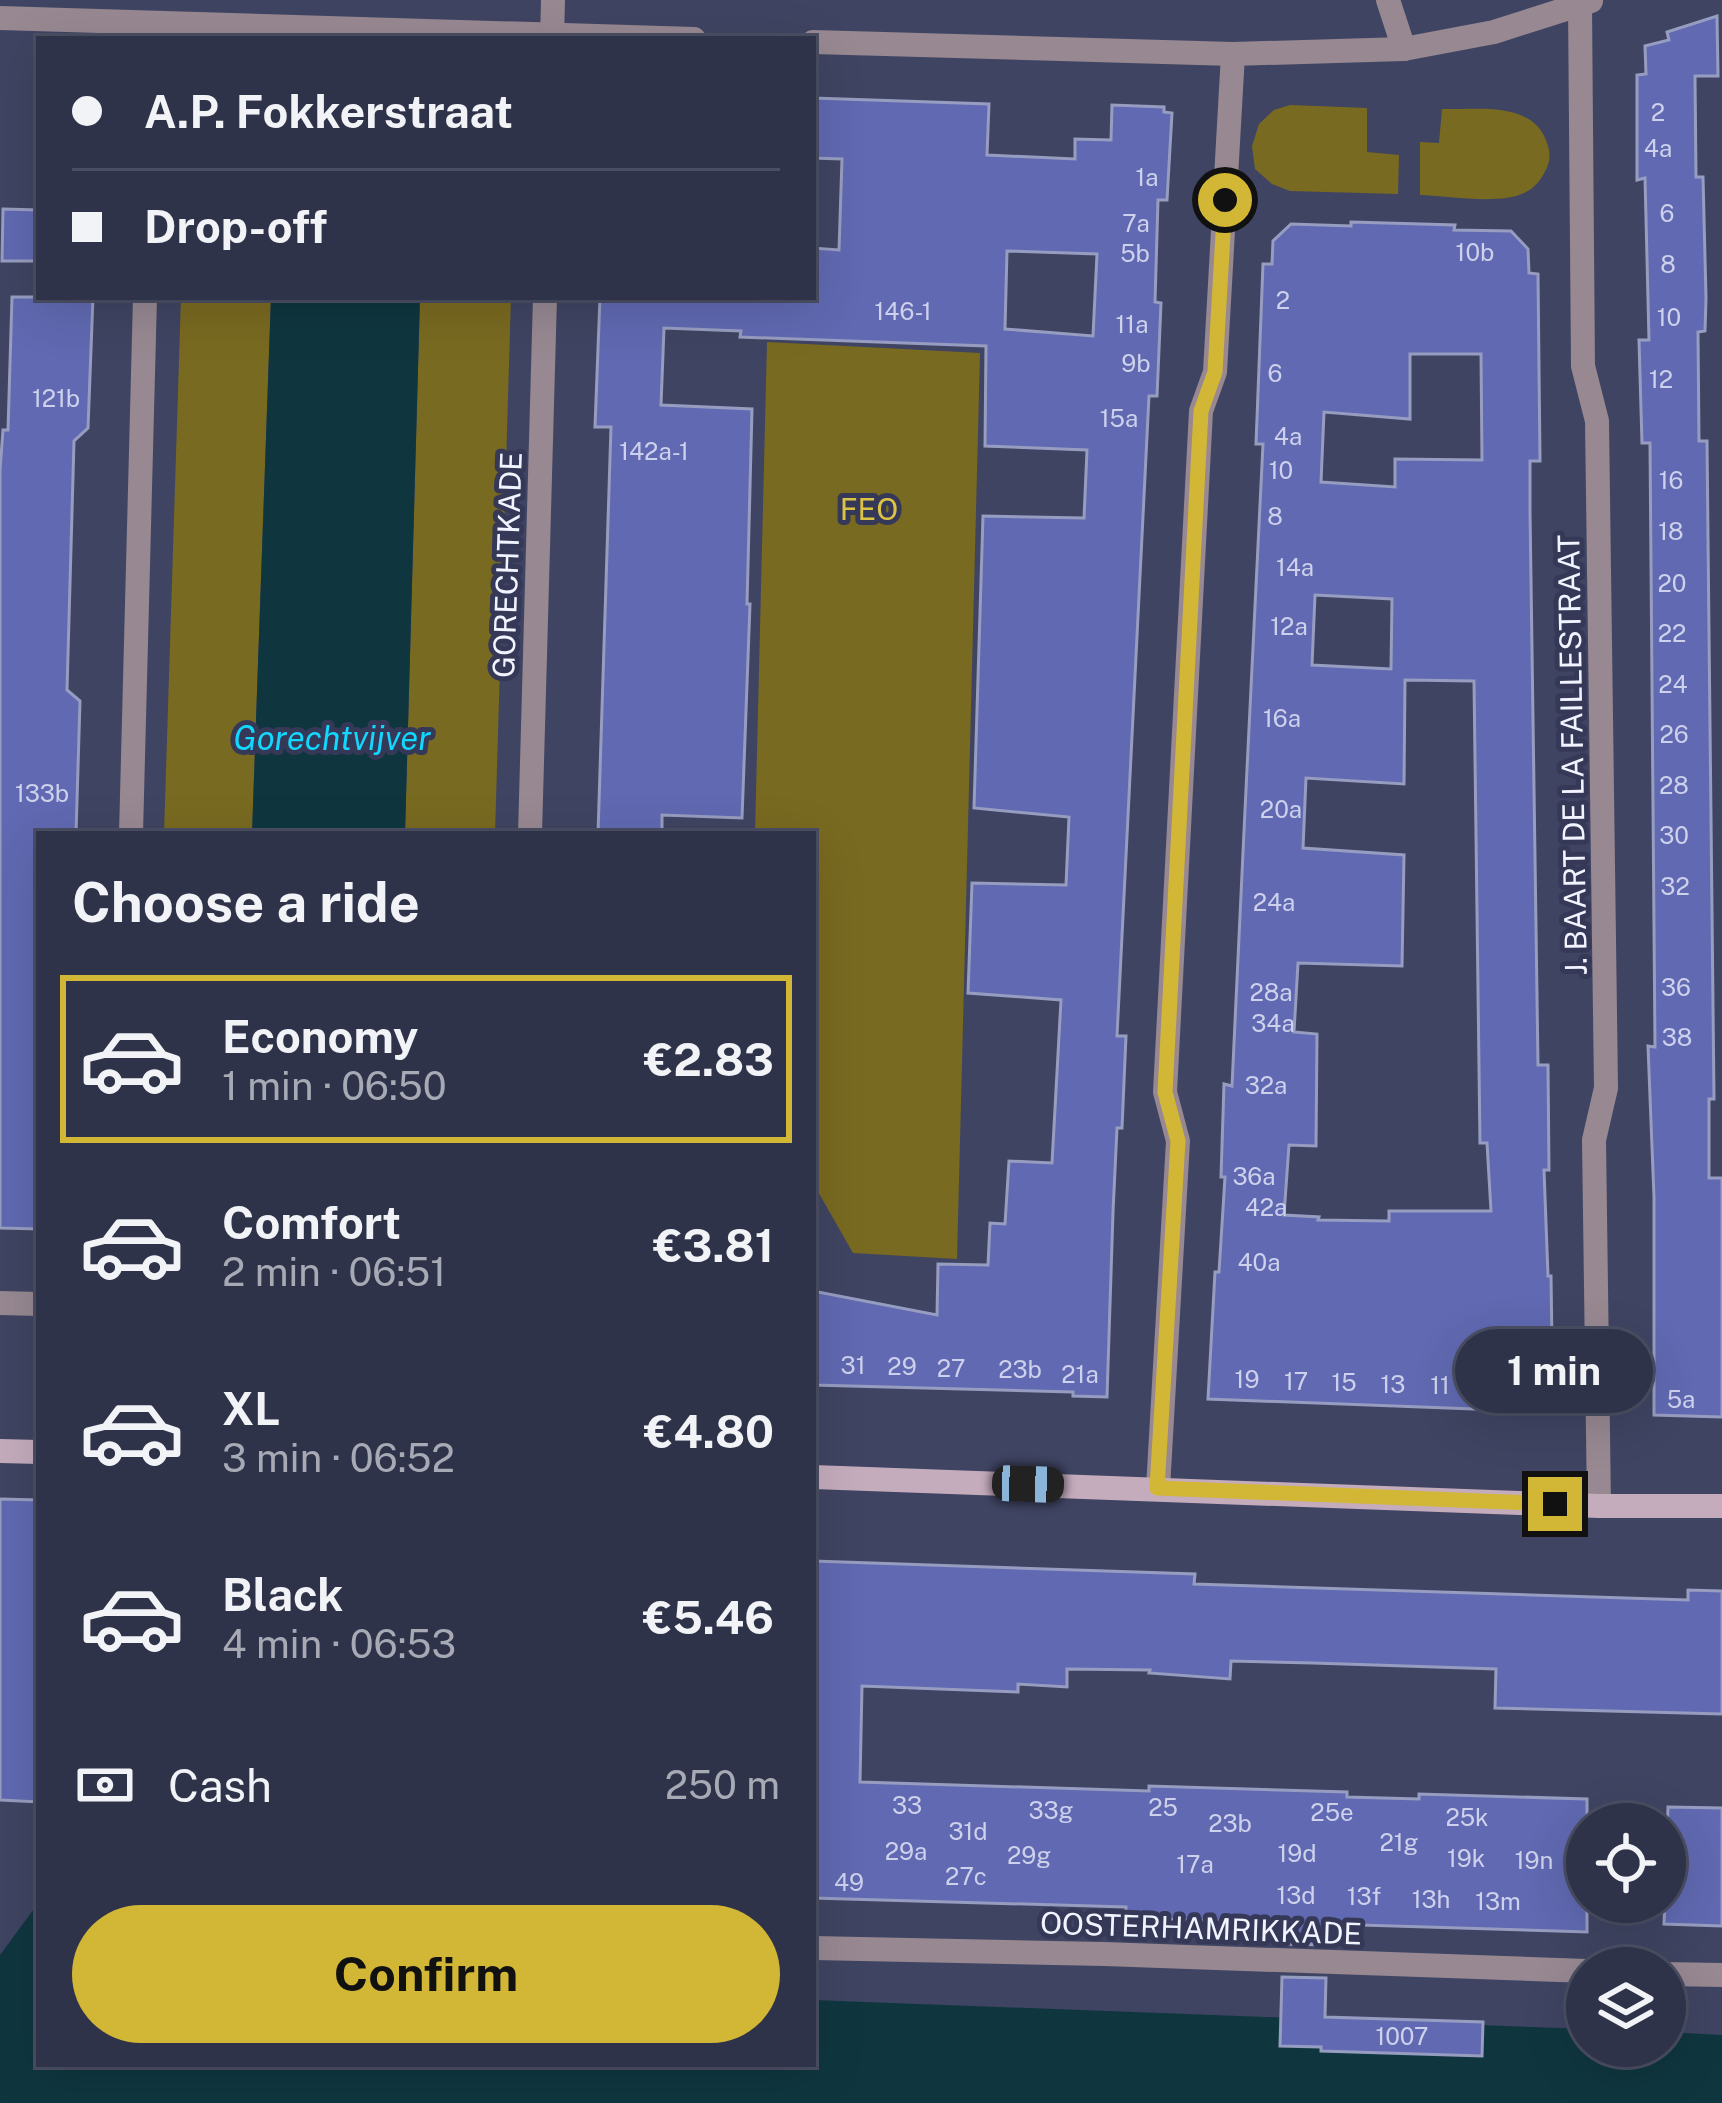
<!DOCTYPE html>
<meta charset="utf-8">
<style>
:root{--surface:#2f334a;--page:#3b3f54;--text:#f1f3f6;--muted:#a7aab5;--line:#4a4e62;--accent:#d2b736}
body{margin:0;font-family:"Public Sans",sans-serif;background:var(--page);color:var(--text);height:100vh;display:flex;flex-direction:column;font-size:45px;white-space:nowrap}
*{box-sizing:border-box;margin:0}
p{font-size:39px;color:var(--muted)}
.icon{flex:none;width:66px;height:66px;fill:none;stroke:currentColor;stroke-width:2;stroke-linecap:round;stroke-linejoin:round}
.map{position:relative;flex:1;overflow:hidden}
.sheet{position:absolute;left:36px;top:831px;width:780px;height:1236px;display:flex;flex-direction:column;background:var(--surface);border-radius:0px;box-shadow:0 12px 48px #0002,0 0 0 3px var(--line)}
.sheet>*{flex:none}
.hud{position:absolute;left:36px;top:36px;width:780px;height:264px;border-radius:0px;box-shadow:0 12px 48px #0002,0 0 0 3px var(--line);display:grid;align-content:center;height:264px;padding:0 36px;background:var(--surface)}
.buttons{position:absolute;left:1566px;top:1803px;display:grid;gap:24px}
.buttons a{display:grid;place-items:center;width:120px;height:120px;border-radius:50%;background:var(--surface);box-shadow:0 12px 48px #0002,0 0 0 3px var(--line);font-size:60px}
.end{position:absolute;width:54px;height:54px;margin:-27px;border:15px solid #d2b736;background:#111;box-shadow:0 0 0 6px #111}
.from{border-radius:50%}
.bubble{position:absolute;height:84px;border-radius:42px;background:var(--surface);box-shadow:0 12px 48px #0002,0 0 0 3px var(--line);font-size:39px;font-weight:700;line-height:84px;text-align:center}
.car{position:absolute;width:36px;height:72px;margin:-36px -18px;border-radius:15px;box-shadow:0 0 9px 3px #0007;background:linear-gradient(#222 24%,#8ab4d8 0 40%,#222 0 76%,#8ab4d8 0 86%,#222 0)}
.hud b{display:flex;align-items:center;gap:42px;height:114px;font-size:45px}
.hud b+b{border-top:3px solid var(--line)}
.hud i{width:30px;height:30px;background:var(--text)}
ul{padding:0;list-style:none}
li{display:flex;align-items:center;gap:36px;height:168px;margin:0 24px 18px;padding:0 12px;border:6px solid transparent;border-radius:0px}
li div{flex:1}
li b{display:block;font-size:45px}
li em{font-style:normal;font-weight:700}
li.active{border-color:var(--accent)}
li>.icon{width:108px;height:108px;stroke-width:1.5}
h2{padding:0 36px;font-size:54px;line-height:144px}
.pay{display:flex;align-items:center;gap:30px;height:132px;padding:0 36px;font-size:45px}
.pay p{margin-inline-start:auto}
.button{display:flex;gap:24px;margin-top:auto;padding:24px 36px}
.button a{flex:1;height:138px;border-radius:72px;background:var(--accent);color:#111;font-size:48px;font-weight:700;line-height:138px;text-align:center}
.map>svg:first-child{display:block}
.green{fill:#796a21}
.water{fill:#0f363f}
.building{fill:#6069b1;stroke:#979dc0;stroke-width:3;fill-rule:evenodd}
.lines{fill:none;stroke-linecap:round;stroke-linejoin:round}
.lane{stroke:#978892;stroke-width:24}
.street{stroke:#978892;stroke-width:24}
.secondary{stroke:#c4acbd;stroke-width:24}
.route{stroke:#d2b736;stroke-width:15}
.labels{text-anchor:middle;dominant-baseline:central;stroke-width:10;stroke-linejoin:round;paint-order:stroke}
.number-label{font-size:24px;fill:#cdd1ec}
.park-label{font-size:30px;fill:#dcc245;stroke:#353957}
.street-label{font-size:30px;fill:#f1f4ff;stroke:#353957}
.water-label{font-size:33px;font-style:italic;fill:#13d8fe;stroke:#353957}
</style>
<div class="map">
<svg width="1722" height="2103" viewBox="0 0 1722 2103">
<rect width="100%" height="100%" fill="#3f4462"/>
<!-- green -->
<g class="green">
<polygon points="1290,105 1367,108 1367,152 1399,155 1398,194 1290,191 1272,184 1255,169 1252,146 1259,124 1274,110"/>
<path d="M1442,109C1475,110 1529,101 1545,138C1549,147 1551,155 1548,165C1543,177 1536,188 1524,193C1500,205 1448,196 1420,195V142L1439,143Z"/>
<polygon points="181,297 271,297 252,834 164,834"/>
<polygon points="420,297 511,297 495,834 405,834"/>
<polygon points="767,342 980,353 957,1259 853,1253 813,1183 813,834 755,834"/>
</g>
<!-- water -->
<g class="water">
<polygon points="271,297 420,297 405,834 252,834"/>
<polygon points="39,1902 39,2064 813,2064 813,2000 1587,2029 1587,2046 1665,2046 1665,2032 1722,2035 1722,2103 0,2103 0,1955"/>
</g>
<!-- building -->
<g class="building">
<polygon points="1717,16 1718,76 1695,76 1696,177 1703,177 1706,298 1705,331 1698,332 1699,441 1707,441 1708,538 1714,1099 1709,1099 1709,1178 1722,1178 1722,1417 1654,1415 1654,1197 1648,1046 1655,1047 1650,443 1642,443 1639,340 1649,340 1645,178 1637,180 1637,75 1646,74 1645,46 1669,40 1667,32"/>
<path d="M813,98L989,104L987,155L1075,159V139L1111,140L1112,105L1164,107V112L1172,113L1167,200H1158L1155,302L1161,303L1157,396H1149L1117,1036H1126L1122,1128H1117L1113,1212L1107,1397L1073,1396V1392L813,1385V1291L937,1315L938,1264L988,1265L990,1223L1005,1224L1009,1161L1052,1163L1061,1000L968,993L972,883L1066,885L1069,817L974,808L983,516L1084,518L1087,450L985,446L986,346L740,337L741,331L664,328L661,405L752,409L747,604H750L742,818L662,815V834H598L611,427H595L600,297H813V248L839,250L842,159L813,158ZM1007,251L1097,254L1093,336L1005,329Z"/>
<polygon points="3,209 39,210 39,261 2,261"/>
<path d="M1351,222L1455,225L1454,230L1511,231L1528,249L1529,273L1538,274L1540,461H1530V511L1538,1065H1548L1549,1170H1544L1548,1276H1551L1553,1412L1208,1399L1215,1272H1219L1225,1177H1221L1224,1084L1232,1086L1245,810L1263,444H1256L1263,264H1272L1273,241L1291,224L1351,226ZM1410,354H1481L1482,460L1395,459V487L1321,482L1324,412L1410,419ZM1315,595L1392,599L1391,669L1312,665ZM1405,680L1474,681L1480,1143H1487L1491,1211H1389V1221L1318,1220L1319,1217L1284,1215L1289,1145L1316,1146L1317,1034L1294,1032L1298,963L1402,966L1404,855L1303,848L1306,778L1404,784Z"/>
<polygon points="12,297 93,297 88,428 74,441 67,690 80,701 76,834 39,834 39,1229 0,1228 0,470 3,430 8,430"/>
<polygon points="0,1499 39,1500 39,1802 0,1800"/>
<polygon points="813,1561 1195,1574 1194,1584 1688,1600 1688,1590 1722,1591 1722,1714 1495,1708 1496,1669 1313,1663 1231,1661 1230,1679 1149,1673 1150,1670 1067,1669 1067,1687 1018,1684 1018,1692 862,1686 860,1782 1149,1791 1149,1786 1347,1792 1347,1797 1419,1799 1419,1794 1587,1799 1587,1932 1327,1924 1327,1945 1283,1944 1283,1923 1126,1918 1126,1907 813,1898"/>
<polygon points="1668,1807 1722,1808 1722,1926 1664,1924"/>
<polygon points="1282,1977 1326,1978 1325,2017 1483,2022 1482,2056 1321,2051 1321,2047 1280,2046"/>
</g>
<g class="lines">
<!-- lane -->
<polyline class="lane" points="0,1303 39,1304"/>
<!-- street -->
<g class="street">
<polyline points="1388,0 1404,49"/>
<polyline points="1580,4 1583,366 1597,421 1606,1088 1594,1140 1599,1506"/>
<polyline points="0,18 694,39"/>
<polyline points="552,39 553,0"/>
<polyline points="813,42 1233,54 1404,49 1494,32 1591,1"/>
<polyline points="131,834 145,297"/>
<polyline points="530,834 545,297"/>
<polyline points="1158,1488 1178,1141 1165,1092 1201,411 1215,372 1233,54"/>
<polyline points="813,1948 1104,1954 1587,1971"/>
<polyline points="1665,1974 1722,1975"/>
</g>
<!-- secondary -->
<g class="secondary">
<polyline points="0,1451 39,1452"/>
<polyline points="813,1477 1599,1506 1722,1506"/>
</g>
</g>
<g class="lines">
<!-- route -->
<polyline class="route" points="1225,200 1215,372 1201,411 1165,1092 1178,1141 1157,1488 1555,1504"/>
</g>
<g class="labels">
<!-- number labels -->
<g class="number-label">
<text x="1658" y="112">2</text>
<text x="1658" y="148">4a</text>
<text x="1147" y="177">1a</text>
<text x="1667" y="213">6</text>
<text x="1136" y="223">7a</text>
<text x="1475" y="252">10b</text>
<text x="1135" y="253">5b</text>
<text x="1668" y="264">8</text>
<text x="1283" y="300">2</text>
<text x="903" y="311">146-1</text>
<text x="1669" y="317">10</text>
<text x="1132" y="324">11a</text>
<text x="1136" y="363">9b</text>
<text x="1275" y="373">6</text>
<text x="1661" y="379">12</text>
<text x="56" y="398">121b</text>
<text x="1119" y="418">15a</text>
<text x="1288" y="436">4a</text>
<text x="654" y="451">142a-1</text>
<text x="1281" y="470">10</text>
<text x="1671" y="480">16</text>
<text x="1275" y="516">8</text>
<text x="1671" y="531">18</text>
<text x="1295" y="567">14a</text>
<text x="1672" y="583">20</text>
<text x="1289" y="626">12a</text>
<text x="1672" y="633">22</text>
<text x="1673" y="684">24</text>
<text x="1282" y="718">16a</text>
<text x="1674" y="734">26</text>
<text x="1674" y="785">28</text>
<text x="42" y="793">133b</text>
<text x="1281" y="809">20a</text>
<text x="1674" y="835">30</text>
<text x="1675" y="886">32</text>
<text x="1274" y="902">24a</text>
<text x="1676" y="987">36</text>
<text x="1271" y="992">28a</text>
<text x="1273" y="1023">34a</text>
<text x="1677" y="1037">38</text>
<text x="1266" y="1085">32a</text>
<text x="1254" y="1176">36a</text>
<text x="1266" y="1207">42a</text>
<text x="1259" y="1262">40a</text>
<text x="853" y="1365">31</text>
<text x="902" y="1366">29</text>
<text x="951" y="1368">27</text>
<text x="1020" y="1369">23b</text>
<text x="1080" y="1374">21a</text>
<text x="1247" y="1379">19</text>
<text x="1296" y="1381">17</text>
<text x="1344" y="1382">15</text>
<text x="1393" y="1384">13</text>
<text x="1440" y="1385">11</text>
<text x="1681" y="1399">5a</text>
<text x="907" y="1805">33</text>
<text x="1163" y="1807">25</text>
<text x="1051" y="1810">33g</text>
<text x="1332" y="1812">25e</text>
<text x="1467" y="1817">25k</text>
<text x="1230" y="1823">23b</text>
<text x="968" y="1831">31d</text>
<text x="1399" y="1842">21g</text>
<text x="906" y="1851">29a</text>
<text x="1297" y="1853">19d</text>
<text x="1029" y="1855">29g</text>
<text x="1466" y="1858">19k</text>
<text x="1534" y="1860">19n</text>
<text x="1195" y="1864">17a</text>
<text x="966" y="1876">27c</text>
<text x="849" y="1882">49</text>
<text x="1296" y="1895">13d</text>
<text x="1364" y="1896">13f</text>
<text x="1431" y="1899">13h</text>
<text x="1498" y="1901">13m</text>
<text x="1402" y="2036">1007</text>
</g>
<!-- park labels -->
<g class="park-label">
<text x="869" y="509">FEO</text>
</g>
<!-- street labels -->
<g class="street-label">
<text transform="translate(507 565) rotate(-88)">GORECHTKADE</text>
<text transform="translate(1572 755) rotate(-91)">J. BAART DE LA FAILLESTRAAT</text>
<text transform="translate(1201 1928) rotate(2)">OOSTERHAMRIKKADE</text>
</g>
<!-- water labels -->
<g class="water-label">
<text x="332" y="738">Gorechtvijver</text>
</g>
</g>
</svg>
<div class="buttons">
<a><svg class="icon" aria-label="locate" viewBox="0 0 24 24"><circle cx="12" cy="12" r="6"/><path d="M12 2v4M12 18v4M2 12h4M18 12h4"/></svg></a>
<a><svg class="icon" aria-label="layers" viewBox="0 0 24 24"><path d="M12 4l9 5-9 5-9-5zM3 14l9 5 9-5"/></svg></a>
</div>
<i class="end from" style="left:1225px;top:200px"></i>
<i class="end" style="left:1555px;top:1504px"></i>
<div class="bubble" style="left:1455px;top:1329px;width:198px">1 min</div>
<i class="car" style="left:1028px;top:1484px;rotate:92deg"></i>
<div class="hud">
<b><i class="from"></i>A.P. Fokkerstraat</b>
<b><i></i>Drop-off</b>
</div>
<section class="sheet">
<h2>Choose a ride</h2>
<ul>
<li class="active"><svg class="icon" aria-label="car" viewBox="0 0 24 24"><path d="M5 17H2v-5l4-1 3-4h7l3 4 3 1v5h-3M9 17h6M6 11h13"/><circle cx="7" cy="17" r="2"/><circle cx="17" cy="17" r="2"/></svg><div><b>Economy</b><p>1 min · 06:50</p></div><em>€2.83</em></li>
<li><svg class="icon" aria-label="car" viewBox="0 0 24 24"><path d="M5 17H2v-5l4-1 3-4h7l3 4 3 1v5h-3M9 17h6M6 11h13"/><circle cx="7" cy="17" r="2"/><circle cx="17" cy="17" r="2"/></svg><div><b>Comfort</b><p>2 min · 06:51</p></div><em>€3.81</em></li>
<li><svg class="icon" aria-label="car" viewBox="0 0 24 24"><path d="M5 17H2v-5l4-1 3-4h7l3 4 3 1v5h-3M9 17h6M6 11h13"/><circle cx="7" cy="17" r="2"/><circle cx="17" cy="17" r="2"/></svg><div><b>XL</b><p>3 min · 06:52</p></div><em>€4.80</em></li>
<li><svg class="icon" aria-label="car" viewBox="0 0 24 24"><path d="M5 17H2v-5l4-1 3-4h7l3 4 3 1v5h-3M9 17h6M6 11h13"/><circle cx="7" cy="17" r="2"/><circle cx="17" cy="17" r="2"/></svg><div><b>Black</b><p>4 min · 06:53</p></div><em>€5.46</em></li>
</ul>
<div class="pay"><svg class="icon" aria-label="cash" viewBox="0 0 24 24"><path d="M3 7h18v10H3z"/><circle cx="12" cy="12" r="2"/></svg>Cash<p>250 m</p></div>
<div class="button"><a>Confirm</a></div>
</section>
</div>
